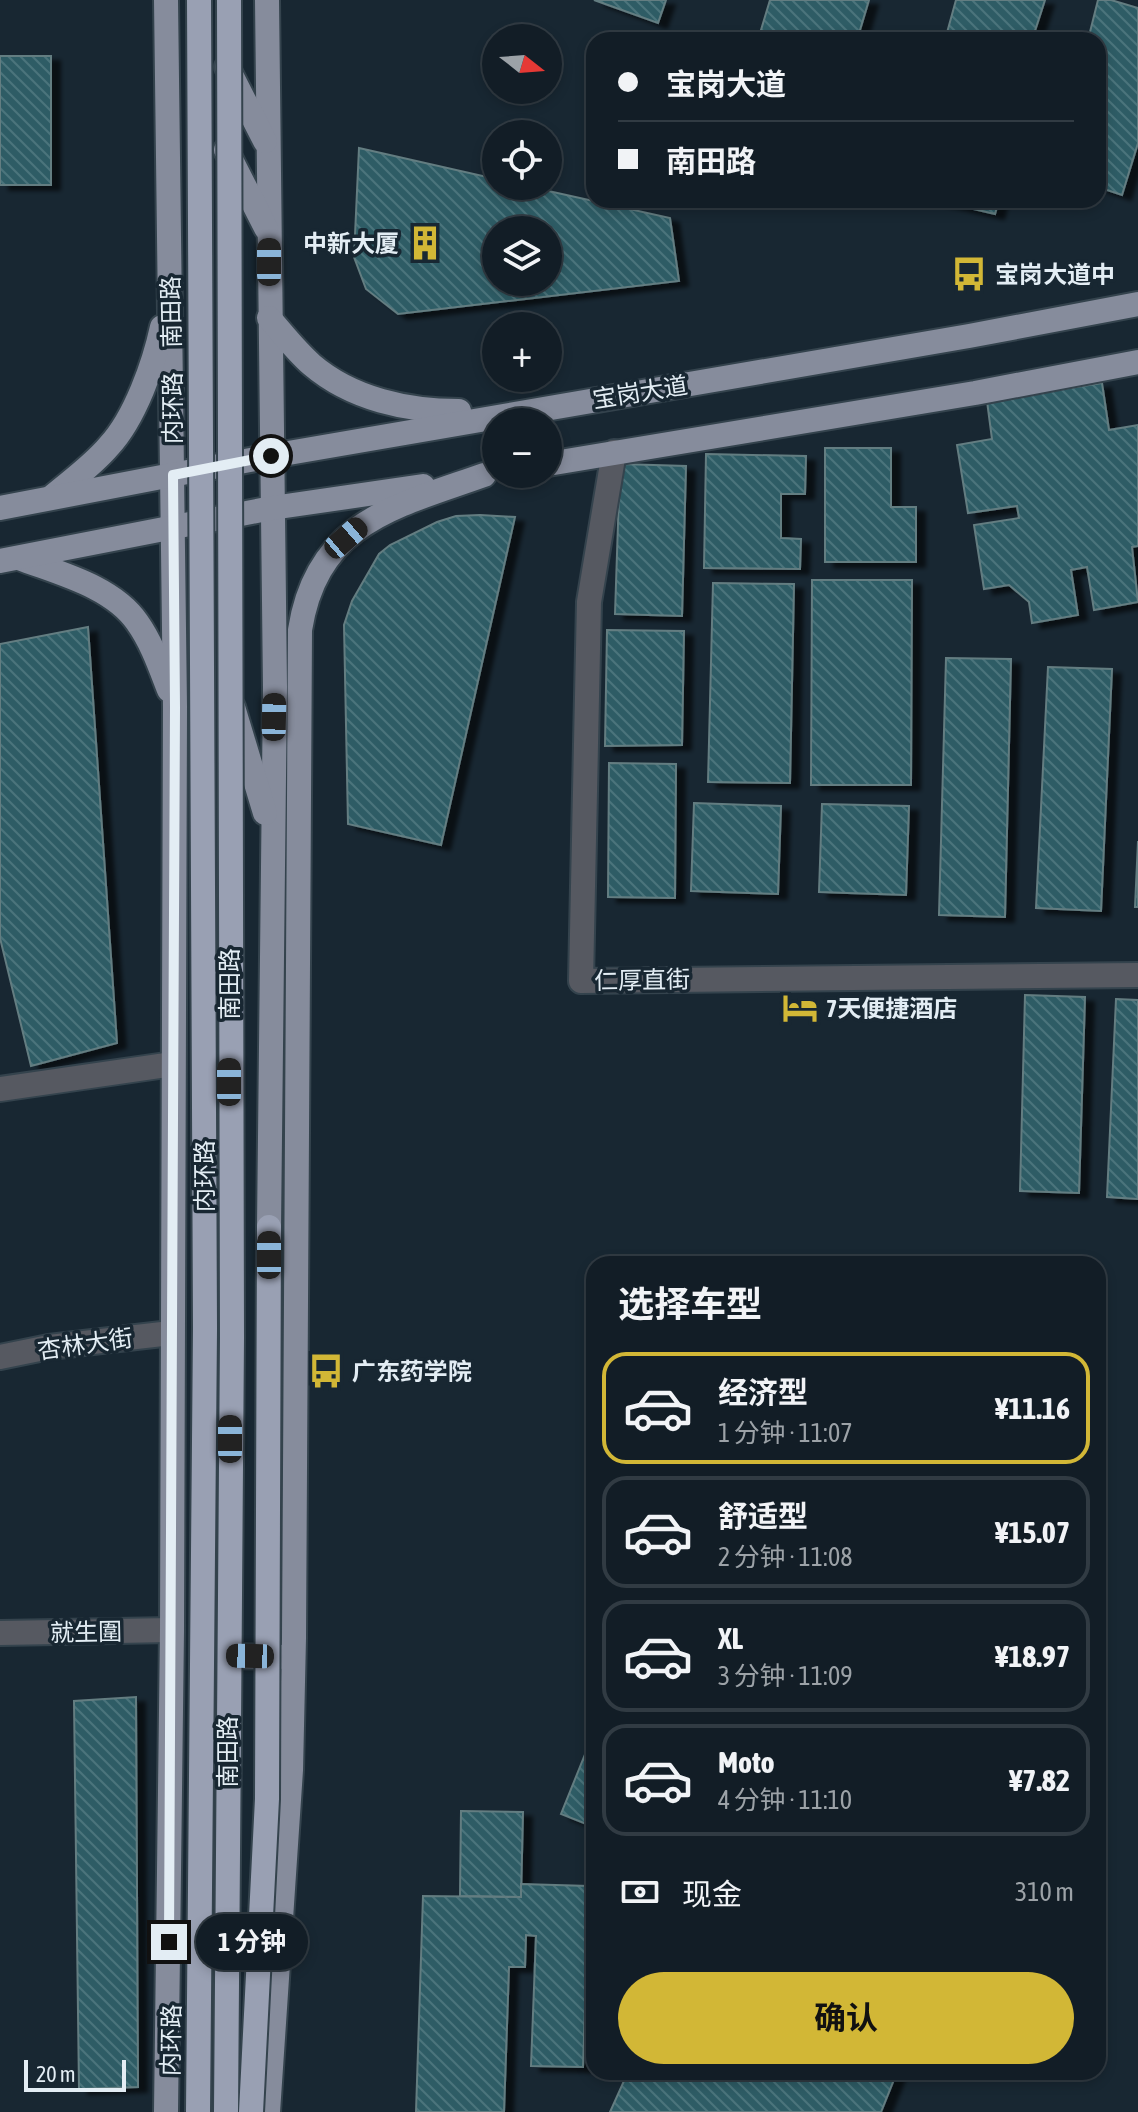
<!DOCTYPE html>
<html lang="zh">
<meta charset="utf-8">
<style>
:root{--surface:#121d26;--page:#1f2a32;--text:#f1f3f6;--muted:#9ca2a7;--line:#313b43;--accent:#d2b736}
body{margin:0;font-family:"Asap Condensed","Noto Sans SC",sans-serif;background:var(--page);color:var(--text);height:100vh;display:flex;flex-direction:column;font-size:30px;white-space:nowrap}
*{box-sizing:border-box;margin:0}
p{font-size:26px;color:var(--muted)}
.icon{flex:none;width:44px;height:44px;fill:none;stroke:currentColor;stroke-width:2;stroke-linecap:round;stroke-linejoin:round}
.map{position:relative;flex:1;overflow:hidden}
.drawer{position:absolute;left:586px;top:1256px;width:520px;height:824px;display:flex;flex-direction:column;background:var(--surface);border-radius:24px;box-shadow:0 4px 12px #0003,0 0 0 2px var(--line)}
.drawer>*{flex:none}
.hud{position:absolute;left:586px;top:32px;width:520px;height:176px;border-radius:24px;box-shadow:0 4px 12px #0003,0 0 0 2px var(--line);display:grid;align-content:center;height:176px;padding:0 32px;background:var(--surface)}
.needle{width:52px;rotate:107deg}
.buttons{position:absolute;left:482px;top:24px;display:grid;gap:16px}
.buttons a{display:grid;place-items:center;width:80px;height:80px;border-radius:50%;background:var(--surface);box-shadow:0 4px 12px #0003,0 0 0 2px var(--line);font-size:40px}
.scale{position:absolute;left:24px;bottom:20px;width:102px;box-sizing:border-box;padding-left:8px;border:4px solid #e3edf4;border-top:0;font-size:22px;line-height:28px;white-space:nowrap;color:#e3edf4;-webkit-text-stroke:6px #182732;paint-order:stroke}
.end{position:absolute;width:36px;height:36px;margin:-18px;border:10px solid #e3edf4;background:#111;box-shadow:0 0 0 4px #111}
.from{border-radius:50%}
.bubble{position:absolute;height:56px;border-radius:28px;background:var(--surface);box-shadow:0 4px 12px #0003,0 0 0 2px var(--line);font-size:26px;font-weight:700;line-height:56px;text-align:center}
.car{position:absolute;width:24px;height:48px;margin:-24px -12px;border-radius:10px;box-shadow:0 0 6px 2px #0007;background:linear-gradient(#222 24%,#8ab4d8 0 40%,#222 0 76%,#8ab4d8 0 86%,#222 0)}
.hud b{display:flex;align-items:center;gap:28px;height:76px;font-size:30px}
.hud b+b{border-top:2px solid var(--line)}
.hud i{width:20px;height:20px;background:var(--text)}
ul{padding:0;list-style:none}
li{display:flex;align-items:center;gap:24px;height:112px;margin:0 16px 12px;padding:0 16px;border:4px solid var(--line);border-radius:24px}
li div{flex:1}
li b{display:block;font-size:30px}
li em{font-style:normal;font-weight:700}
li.selected{border-color:var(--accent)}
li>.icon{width:72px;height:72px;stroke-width:1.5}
h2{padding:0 32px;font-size:36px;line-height:96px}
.pay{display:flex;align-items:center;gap:20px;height:88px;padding:0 32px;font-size:30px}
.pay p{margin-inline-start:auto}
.action{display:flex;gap:16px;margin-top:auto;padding:16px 32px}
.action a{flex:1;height:92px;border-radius:48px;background:var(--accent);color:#111;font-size:32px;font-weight:700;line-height:92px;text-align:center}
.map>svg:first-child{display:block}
.building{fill:url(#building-back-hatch);stroke:#647d81;stroke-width:2;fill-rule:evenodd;filter:url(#shadow)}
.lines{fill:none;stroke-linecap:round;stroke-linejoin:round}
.minor-casing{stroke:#34434d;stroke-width:28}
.major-casing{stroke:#34434d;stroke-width:28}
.minor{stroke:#565961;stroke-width:24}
.major{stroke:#868c9c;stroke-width:24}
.highway-bridge-casing{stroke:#34434d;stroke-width:28;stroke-linecap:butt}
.highway-bridge{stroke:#99a0b3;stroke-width:24}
.route{stroke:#e3edf4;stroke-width:10}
.labels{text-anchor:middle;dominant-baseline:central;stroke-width:7;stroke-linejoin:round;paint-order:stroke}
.poi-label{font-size:24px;font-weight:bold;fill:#e3edf4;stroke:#182732;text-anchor:start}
.street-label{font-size:24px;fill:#e3edf4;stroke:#182732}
</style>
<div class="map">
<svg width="1138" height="2112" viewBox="0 0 1138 2112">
<defs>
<pattern id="building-back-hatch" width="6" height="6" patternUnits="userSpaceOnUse" patternTransform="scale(2)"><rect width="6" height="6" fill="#2d5c65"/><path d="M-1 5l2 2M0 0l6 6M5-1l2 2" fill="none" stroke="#4b747c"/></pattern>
<filter id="shadow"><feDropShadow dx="9" dy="5" stdDeviation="2" flood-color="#0009"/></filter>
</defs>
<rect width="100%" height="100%" fill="#182732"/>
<!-- building -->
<g class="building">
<polygon points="594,0 666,0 658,23"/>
<polygon points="770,0 869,0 857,40 758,40"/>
<polygon points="956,0 1045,0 1032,40 945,40"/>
<polygon points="1098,0 1111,0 1138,8 1138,143 1122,195 1098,187 1098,40 1088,40"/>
<rect x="0" y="56" width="51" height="129"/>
<path d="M359,148L496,179V186H526L670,218L679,281L398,314L366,289L354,257ZM496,230H548V282H496Z"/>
<polygon points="935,200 999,200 995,214"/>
<polygon points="1102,383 1109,430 1138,425 1138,546 1132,547 1138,602 1094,610 1087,567 1071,570 1078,615 1032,623 1029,602 1009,585 984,589 974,525 1019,518 1017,506 968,513 957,445 992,439 987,401"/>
<polygon points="825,448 891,448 891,507 916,507 916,562 825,562"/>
<polygon points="706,454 806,456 805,494 781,494 781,538 801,539 800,569 704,568"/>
<polygon points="620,464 686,466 682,616 615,614"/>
<polygon points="480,515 515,517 441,845 348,824 344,625 352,601 379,554 390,545 437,522 456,516"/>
<polygon points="812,580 912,580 911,785 811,785"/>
<polygon points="713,583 794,584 790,783 708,782"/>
<polygon points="88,627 117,1043 31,1066 0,938 0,644"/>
<polygon points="607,630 684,631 682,745 605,746"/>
<polygon points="946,658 1011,659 1005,917 939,915"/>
<polygon points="1048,667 1112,669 1101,911 1036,908"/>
<polygon points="609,763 676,764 675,898 608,897"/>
<polygon points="694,803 781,806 778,894 691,891"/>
<polygon points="822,804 909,806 906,895 819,892"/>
<polygon points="1138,841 1138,907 1135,907"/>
<polygon points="1025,995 1085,997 1079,1193 1020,1191"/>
<polygon points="1116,999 1138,1000 1138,1199 1107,1197"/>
<polygon points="136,1697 138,2087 79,2089 74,1701"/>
<polygon points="594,1732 594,1827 561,1814"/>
<polygon points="461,1811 523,1812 521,1897 460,1896"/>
<polygon points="521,1884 589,1886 583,2067 531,2066 536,1936 526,1935 525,1967 509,1967 504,2112 416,2112 423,1896 521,1897"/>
<polygon points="628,2072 897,2072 881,2112 610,2112"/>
</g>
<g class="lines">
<!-- minor casing -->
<g class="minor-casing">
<g id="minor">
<polyline points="614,452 589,602 581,981 1138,975"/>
<polyline points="0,1089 173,1064"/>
<polyline points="0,1357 49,1347 171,1333"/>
<polyline points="0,1633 172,1630"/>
</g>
</g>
<!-- major casing -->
<g class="major-casing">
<g id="major">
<polyline points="166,0 175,707 172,1630 166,2112"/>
<polyline points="267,0 275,687 269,1227"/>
<polyline points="227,67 265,141"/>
<polyline points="226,150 266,228"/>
<path d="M269,318C283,334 296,351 312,365C352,399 407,411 459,411"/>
<polyline points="548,464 975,393 1138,362"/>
<path d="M53,496C72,480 93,465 109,446C135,418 154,364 162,327"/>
<polyline points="0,508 271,456 969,336 1138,304"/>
<path d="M19,558C58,573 112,586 137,622C152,643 160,667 169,690"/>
<polyline points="0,561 272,508 423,486"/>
<polyline points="233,707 265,813"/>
<polyline points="228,1656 288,1657"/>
<path d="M268,2112L291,1770L294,1638L300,630C317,522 394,507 484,475"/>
</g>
</g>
<!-- minor -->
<use href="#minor" class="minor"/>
<!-- major -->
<use href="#major" class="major"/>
<!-- highway-bridge casing -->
<g class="highway-bridge-casing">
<g id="highway-bridge">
<polyline points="198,2112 205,1329 199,0"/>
<polyline points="226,2112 232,1337 229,0"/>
<polyline points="251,2112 267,1799 269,1227"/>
</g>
</g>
<!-- highway-bridge -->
<use href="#highway-bridge" class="highway-bridge"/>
</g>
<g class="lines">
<!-- route -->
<polyline class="route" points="169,1942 175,707 173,475 271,456"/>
</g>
<!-- icons -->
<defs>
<g id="building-bare" transform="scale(2.76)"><path d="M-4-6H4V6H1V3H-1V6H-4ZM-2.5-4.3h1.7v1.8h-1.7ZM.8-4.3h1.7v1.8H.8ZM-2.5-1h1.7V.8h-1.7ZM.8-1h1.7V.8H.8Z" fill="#d2b736" stroke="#182732" stroke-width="2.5" paint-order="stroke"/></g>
<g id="bus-bare" transform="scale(2.76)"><path d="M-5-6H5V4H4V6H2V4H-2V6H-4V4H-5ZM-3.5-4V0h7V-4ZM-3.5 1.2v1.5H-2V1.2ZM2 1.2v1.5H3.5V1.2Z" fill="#d2b736" stroke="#182732" stroke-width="2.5" paint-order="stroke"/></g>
<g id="hotel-bare" transform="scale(2.76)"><path d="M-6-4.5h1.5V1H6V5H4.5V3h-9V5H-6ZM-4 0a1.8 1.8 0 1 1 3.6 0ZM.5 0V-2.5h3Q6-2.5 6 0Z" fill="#d2b736" stroke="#182732" stroke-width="2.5" paint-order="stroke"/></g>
</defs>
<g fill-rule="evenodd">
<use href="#building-bare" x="425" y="243"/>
<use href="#bus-bare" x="969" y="274"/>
<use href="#hotel-bare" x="800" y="1008"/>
<use href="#bus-bare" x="326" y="1371"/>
</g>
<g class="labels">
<!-- poi labels -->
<g class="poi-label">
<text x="399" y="243" text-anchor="end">中新大厦</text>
<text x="995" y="274">宝岗大道中</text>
<text x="826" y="1008">7天便捷酒店</text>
<text x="352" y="1371">广东药学院</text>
</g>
<!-- street labels -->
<g class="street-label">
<text transform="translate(171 312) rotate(-91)">南田路</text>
<text transform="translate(640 392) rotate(-9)">宝岗大道</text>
<text transform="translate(172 408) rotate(-90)">内环路</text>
<text transform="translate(642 980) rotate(-1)">仁厚直街</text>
<text transform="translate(229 984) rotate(-90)">南田路</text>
<text transform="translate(204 1176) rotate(-90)">内环路</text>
<text transform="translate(85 1344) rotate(-8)">杏林大街</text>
<text transform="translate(86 1632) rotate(-1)">就生圍</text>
<text transform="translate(227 1752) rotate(-90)">南田路</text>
<text transform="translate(171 2040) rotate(-89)">内环路</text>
</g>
</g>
</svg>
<div class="buttons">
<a><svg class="needle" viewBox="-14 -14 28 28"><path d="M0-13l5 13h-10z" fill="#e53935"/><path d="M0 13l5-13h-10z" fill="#9ca2a7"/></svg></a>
<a><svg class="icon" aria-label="locate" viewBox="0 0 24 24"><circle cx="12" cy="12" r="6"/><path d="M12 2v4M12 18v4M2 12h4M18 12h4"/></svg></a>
<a><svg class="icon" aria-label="layers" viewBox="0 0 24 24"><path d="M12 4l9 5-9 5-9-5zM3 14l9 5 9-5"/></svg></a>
<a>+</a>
<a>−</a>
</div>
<div class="scale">20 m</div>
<i class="end from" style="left:271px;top:456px"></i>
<i class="end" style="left:169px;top:1942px"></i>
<div class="bubble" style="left:196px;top:1914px;width:112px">1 分钟</div>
<i class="car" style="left:269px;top:262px;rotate:0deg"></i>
<i class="car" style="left:346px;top:538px;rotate:49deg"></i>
<i class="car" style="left:274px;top:717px;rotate:1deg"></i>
<i class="car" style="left:229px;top:1082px;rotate:0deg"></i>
<i class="car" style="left:269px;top:1255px;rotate:0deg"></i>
<i class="car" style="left:230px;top:1439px;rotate:0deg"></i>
<i class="car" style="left:250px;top:1656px;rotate:271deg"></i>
<div class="hud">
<b><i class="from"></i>宝岗大道</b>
<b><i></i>南田路</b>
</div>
<section class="drawer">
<h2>选择车型</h2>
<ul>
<li class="selected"><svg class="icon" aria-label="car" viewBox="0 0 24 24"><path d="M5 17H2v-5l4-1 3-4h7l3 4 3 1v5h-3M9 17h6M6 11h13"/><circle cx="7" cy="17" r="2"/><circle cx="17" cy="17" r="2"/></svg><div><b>经济型</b><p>1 分钟 · 11:07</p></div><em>¥11.16</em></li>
<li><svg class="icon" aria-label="car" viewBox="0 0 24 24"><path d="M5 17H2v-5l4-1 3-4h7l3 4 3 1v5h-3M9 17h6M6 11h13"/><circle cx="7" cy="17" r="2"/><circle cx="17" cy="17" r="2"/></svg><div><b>舒适型</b><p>2 分钟 · 11:08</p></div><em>¥15.07</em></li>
<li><svg class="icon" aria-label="car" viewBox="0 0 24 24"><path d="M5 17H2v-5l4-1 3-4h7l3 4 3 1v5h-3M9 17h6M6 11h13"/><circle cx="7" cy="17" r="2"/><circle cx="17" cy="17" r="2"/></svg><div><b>XL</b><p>3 分钟 · 11:09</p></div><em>¥18.97</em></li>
<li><svg class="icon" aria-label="car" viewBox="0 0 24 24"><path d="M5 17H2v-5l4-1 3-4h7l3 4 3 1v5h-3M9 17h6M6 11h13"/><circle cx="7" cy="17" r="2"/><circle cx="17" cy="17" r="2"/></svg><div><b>Moto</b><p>4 分钟 · 11:10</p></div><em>¥7.82</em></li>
</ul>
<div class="pay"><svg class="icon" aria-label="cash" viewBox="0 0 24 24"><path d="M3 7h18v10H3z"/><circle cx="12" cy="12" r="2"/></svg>现金<p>310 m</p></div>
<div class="action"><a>确认</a></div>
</section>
</div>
